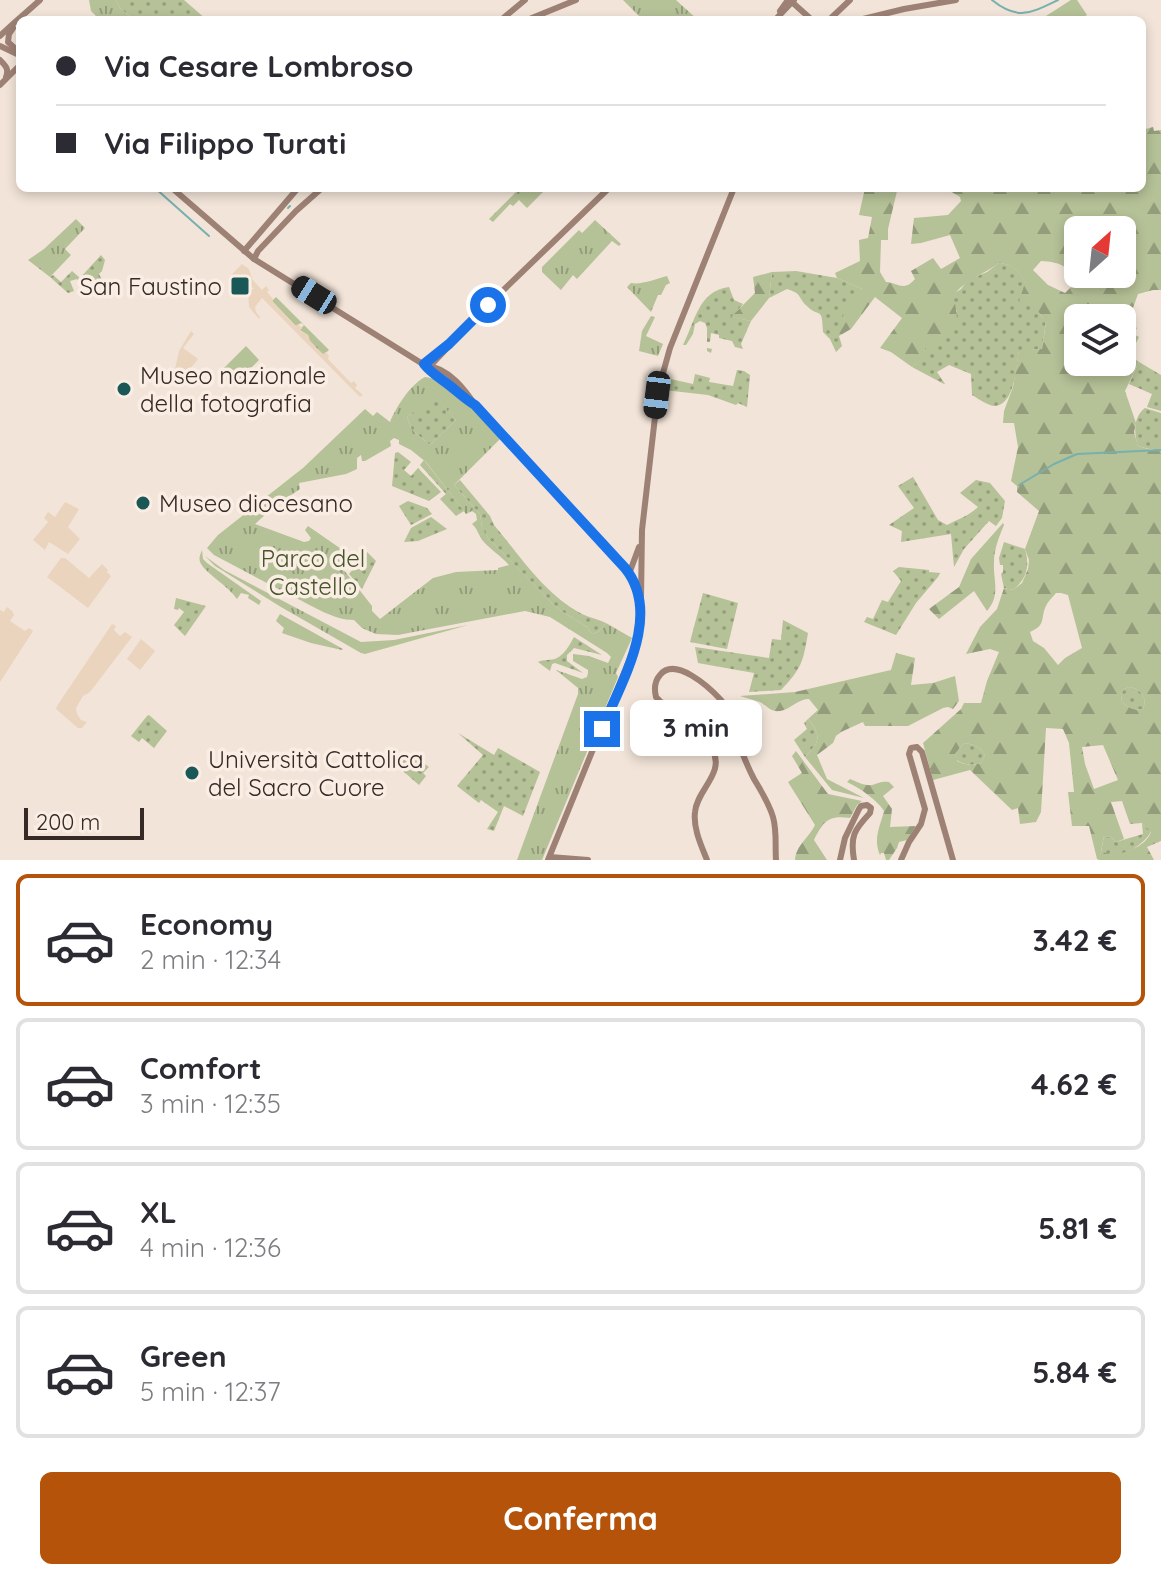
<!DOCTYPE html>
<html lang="it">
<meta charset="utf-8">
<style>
:root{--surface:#fff;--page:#f7f7f7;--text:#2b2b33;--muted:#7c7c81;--line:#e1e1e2;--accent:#b45309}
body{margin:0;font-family:Quicksand,sans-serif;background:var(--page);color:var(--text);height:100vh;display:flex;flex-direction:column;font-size:30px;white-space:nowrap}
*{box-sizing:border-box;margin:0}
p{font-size:26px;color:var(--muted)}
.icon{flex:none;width:44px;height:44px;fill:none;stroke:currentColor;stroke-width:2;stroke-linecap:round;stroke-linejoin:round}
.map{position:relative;height:860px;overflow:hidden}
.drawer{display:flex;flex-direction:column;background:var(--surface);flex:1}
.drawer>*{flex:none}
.hud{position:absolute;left:16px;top:16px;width:1130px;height:176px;border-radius:12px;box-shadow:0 4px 12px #0003;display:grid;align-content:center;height:176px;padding:0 40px;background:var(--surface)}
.needle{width:52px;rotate:27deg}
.controls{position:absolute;left:1064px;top:216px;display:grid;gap:16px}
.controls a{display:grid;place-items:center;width:72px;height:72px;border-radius:12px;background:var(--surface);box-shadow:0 4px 12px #0003;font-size:40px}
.scale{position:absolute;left:24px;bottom:20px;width:120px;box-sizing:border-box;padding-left:8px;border:4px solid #352a26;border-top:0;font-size:22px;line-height:28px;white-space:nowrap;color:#352a26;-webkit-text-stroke:6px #faeee4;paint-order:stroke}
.end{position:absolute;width:36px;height:36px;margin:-18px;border:10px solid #1a73e8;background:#fff;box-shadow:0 0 0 4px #fff}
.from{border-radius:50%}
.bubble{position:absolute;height:56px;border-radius:12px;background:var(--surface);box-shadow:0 4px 12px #0003;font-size:26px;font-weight:700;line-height:56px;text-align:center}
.car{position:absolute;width:24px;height:48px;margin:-24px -12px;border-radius:10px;box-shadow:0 0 6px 2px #0007;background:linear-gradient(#222 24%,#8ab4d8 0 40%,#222 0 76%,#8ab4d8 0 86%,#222 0)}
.hud b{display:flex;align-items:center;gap:28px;height:76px;font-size:30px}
.hud b+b{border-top:2px solid var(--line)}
.hud i{width:20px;height:20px;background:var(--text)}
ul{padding:14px 0 0;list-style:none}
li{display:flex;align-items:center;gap:24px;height:132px;margin:0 16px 12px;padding:0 24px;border:4px solid var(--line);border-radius:12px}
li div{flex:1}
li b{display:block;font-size:30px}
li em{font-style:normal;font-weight:700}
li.current{border-color:var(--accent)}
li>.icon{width:72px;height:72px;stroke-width:1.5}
.primary-button{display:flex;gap:16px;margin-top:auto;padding:16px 40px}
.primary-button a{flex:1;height:92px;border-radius:12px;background:var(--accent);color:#fff;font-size:32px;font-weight:700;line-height:92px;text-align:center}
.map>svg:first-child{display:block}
.grass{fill:url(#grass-dots)}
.forest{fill:url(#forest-firs);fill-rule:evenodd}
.park{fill:url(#park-tufts);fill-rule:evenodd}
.pitch{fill:#b5c197}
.plaza{fill:#ebd4be}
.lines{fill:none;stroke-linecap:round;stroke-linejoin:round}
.stream{stroke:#76b0af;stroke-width:2}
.secondary{stroke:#9d8175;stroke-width:6}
.route{stroke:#1a73e8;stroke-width:10}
.poi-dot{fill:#1a5757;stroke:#faeee4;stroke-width:3}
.labels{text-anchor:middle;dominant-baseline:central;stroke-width:7;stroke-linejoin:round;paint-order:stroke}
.poi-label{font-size:24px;fill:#352a26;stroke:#faeee4;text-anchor:start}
.park-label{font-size:24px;fill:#465429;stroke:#faeee4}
</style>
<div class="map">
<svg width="1161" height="860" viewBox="0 0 1161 860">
<defs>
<pattern id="grass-dots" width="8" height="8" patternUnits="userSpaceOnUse" patternTransform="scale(2)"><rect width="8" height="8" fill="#b5c197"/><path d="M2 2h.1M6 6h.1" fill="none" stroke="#949d7b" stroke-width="1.8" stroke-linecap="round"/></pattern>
<pattern id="forest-firs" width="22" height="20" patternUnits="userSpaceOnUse" patternTransform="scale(2)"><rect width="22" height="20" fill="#b5c197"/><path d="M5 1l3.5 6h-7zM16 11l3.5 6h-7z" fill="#949d7b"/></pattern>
<pattern id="park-tufts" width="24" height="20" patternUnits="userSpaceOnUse" patternTransform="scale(2)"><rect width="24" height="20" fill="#b5c197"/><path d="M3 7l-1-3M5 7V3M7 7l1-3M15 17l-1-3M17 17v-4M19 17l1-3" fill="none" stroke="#949d7b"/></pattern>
</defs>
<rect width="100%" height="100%" fill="#f2e4d8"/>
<!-- grass -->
<g class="grass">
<polygon points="116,0 184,0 207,20 134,20 120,8"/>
<polygon points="101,255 105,260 102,271 99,274 102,280 86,299 86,296 77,279 70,281 74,291 68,293 50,277 53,275 61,282 72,271 80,278"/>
<path d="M999,263C1026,265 1026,292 1038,311C1040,315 1043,318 1046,321L1042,349L1019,351C1016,366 1015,405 995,406C988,406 979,399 972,395L971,374L949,365L937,372L945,384H944L912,367L923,357L925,348L957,312L953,299L955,293L961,289L968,280L987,272Z"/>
<path d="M796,271L837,278L862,289L839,336L842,346L836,352L830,339L823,332C822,305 820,319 807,306C797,297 803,294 787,289L769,298L772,272Z"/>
<path d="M729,287L734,300L743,304L732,317L751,321L741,344L743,349L735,347L732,341L719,338V335L711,333L710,342H707V348L712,349L711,353L707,351V328L705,323L700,321L695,324L693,334L686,345H683C695,322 698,291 729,287Z"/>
<polygon points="276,297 329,350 323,355 310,341 308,335 300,330 304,325 301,323 296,326 272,301"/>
<polygon points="1139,362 1161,375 1161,411 1147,407 1152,394 1129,384"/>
<polygon points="737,370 744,371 750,375 747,407 738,403 736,405 708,395 664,390 666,378 693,384 695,374 710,378 709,382 733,386"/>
<polygon points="434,395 456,420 430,445 412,430 407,417"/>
<path d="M1145,408L1161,413V449C1153,451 1146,448 1138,446C1134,433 1133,417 1145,408Z"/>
<polygon points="398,452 411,462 404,470 411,476 418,468 441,492 429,501 392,486 395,453"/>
<polygon points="424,460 464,511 456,516 440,499 446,494 420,465"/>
<path d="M913,477L938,520L947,525C958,519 969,516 978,507L960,493L976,480L990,483L1005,501L1002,518L996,526L989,521L964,549L954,567L951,534L901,542L902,531L889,525L914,508L898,486Z"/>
<path d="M460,480L490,516L494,525C520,556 545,595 582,614C590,618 598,619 606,623L598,632L592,634L587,627L558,609L488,538L482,527L480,514L454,485Z"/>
<polygon points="408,501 427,508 432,514 411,525 399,506"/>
<polygon points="431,517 447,529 418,541 404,542 411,528"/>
<path d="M1004,542L1025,549C1030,566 1027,579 1013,590L1004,588L1001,574L1003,572V565H1000L999,558Z"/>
<polygon points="367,552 376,561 362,589 349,574"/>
<polygon points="899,567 929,570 929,572 940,573 938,577 916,603 896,635 864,622 867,617 873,619 882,600 888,602 901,581 893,571"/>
<polygon points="703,593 738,603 727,649 690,642"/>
<polygon points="176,598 206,606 185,636 174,625 184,612 179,608 178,610 174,609"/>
<path d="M783,620L808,633C803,662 802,668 781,690L749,692L754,673L698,663L695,647L769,658L772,639L781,640Z"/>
<path d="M574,637L602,655L574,648L567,655V661L583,673L555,663L552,664L550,671L538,662C544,659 551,661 557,658C565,654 570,644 574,637Z"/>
<path d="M1129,687C1141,689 1148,697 1143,709C1134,711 1129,708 1122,702L1121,694L1124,689Z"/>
<polygon points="149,715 167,731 154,748 142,738 139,742 131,736 147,716"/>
<path d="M808,719C823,737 819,742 805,757L794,740L807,729L804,723Z"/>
<polygon points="458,733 494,755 498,748 540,772 523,816 504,806 494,831 487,829 498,812 481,800 479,803 457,786 483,755"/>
<path d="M964,743C974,744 980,747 985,755L981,763C972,766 965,765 956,760L955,754Z"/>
<polygon points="394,750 411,764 416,759 419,764 422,762 429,767 423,773 426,776 419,785 388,758"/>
<path d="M1142,823L1151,831C1147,842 1125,856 1113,856C1109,856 1105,853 1101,852L1104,836L1111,837L1116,842L1143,834Z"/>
</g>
<!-- forest -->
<g class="forest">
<path d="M1153,127L1154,131L1161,130V290H1153L1138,294L1128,322L1137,328L1133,334L1139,337L1134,347H1126L1124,350L1139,362L1125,391L1136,423L1134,432L1138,446L1151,450L1161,449V841L1147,847L1154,860H1099L1097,859L1089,826H1072L1068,792H1074L1069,743L1063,729L1046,728L1041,812L1036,822L1020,824L1018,808L1012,810L970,770L933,780L923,743L961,709L964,703H981L987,681L999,652L990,649L966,654L980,627L997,609L1004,588L1013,590L1022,583L1028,569L1029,560L1025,549L1039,511L1017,492V486L1011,481L1018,447L1014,423H1003L1004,411L1013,387L1019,350L1042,349L1046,322L1037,310L1019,301L1025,283C1019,271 1012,264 999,263C988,272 957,284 954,297C953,301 956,305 956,309C958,317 956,326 953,334L925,348L924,357L912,367L891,352L880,348L902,318L875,297L851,329L839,336C841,316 847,302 862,289L837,278L835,273L860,261L859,240L868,238L872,217L859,215L865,188L897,191L888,229V240H881L880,272L886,282C898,283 904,292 915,279L911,271L933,258L941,269L960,258L950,235L921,243L911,244L914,218L948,215L961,201L960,197L950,191L931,188H1055L1057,190L1062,188H1142V130ZM1078,230H1122V274H1078ZM1041,261C1058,262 1069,265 1076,282L1065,293L1048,285L1033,270ZM1078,318H1122V362H1078ZM1056,593H1061L1068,595L1082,648L1065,658L1058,665L1044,648L1033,641L1030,632C1048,624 1039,618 1047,604C1049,600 1053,597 1056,593ZM1129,687C1141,689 1148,697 1143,709C1134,711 1129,708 1122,702L1121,694L1124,689ZM964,743C974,744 980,747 985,755L981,763C972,766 965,765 957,761L955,754ZM1103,745L1118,780L1094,789L1085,764L1082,747ZM1122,801L1130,824L1142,823L1151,832C1145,847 1128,851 1113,856L1101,851L1104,836L1111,837L1116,842L1124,839L1111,802Z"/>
<polygon points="772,272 769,298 751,321 731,317 755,293 753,277"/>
<path d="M1003,523L1004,525C999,537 994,549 994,562C993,581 1001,595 987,611L974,591L939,619L929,609L959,587L971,559Z"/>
<path d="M896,653L915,658L911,685L933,683L955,676L959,701L953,709L948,707L943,708L908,726H865L863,722L841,732L836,736L833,743L817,755L827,779L864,798L832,790L805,757C819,742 823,737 808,719L818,710L809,699C799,699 794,706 784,710C772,714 769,707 760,702C754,700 746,698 740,696L795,692L891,670Z"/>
<path d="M796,751L828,794L862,801L857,805L850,818C829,815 823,821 814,840L827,860H795C796,845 809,838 815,825L788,782L802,773L792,756Z"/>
<path d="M850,779C857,782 864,786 872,785C879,783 882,781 889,782L894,787L883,796L892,809L890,827L916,826L907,840L899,842L897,848L889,860H886L884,853H881L880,855C873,838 880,827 884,811C876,799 861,789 847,782Z"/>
</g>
<!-- park -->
<g class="park">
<polygon points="89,0 116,0 120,8 134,20 100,20 91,11"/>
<polygon points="623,0 676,0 698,20 643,20"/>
<polygon points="520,188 540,188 544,191 527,208 519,200 513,206 510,204 493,222 489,219"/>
<polygon points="76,219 85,228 65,249 71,255 50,277 28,260 44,249"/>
<polygon points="595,220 621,244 619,246 612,241 577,279 573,275 561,290 542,272 542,267 579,230 582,233"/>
<path d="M667,276L670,283L666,285L661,295H658L651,312L627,287L631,283C641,285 656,279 667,276Z"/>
<polygon points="651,316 655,317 646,336 663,344 658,356 639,351 642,331"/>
<path d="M425,377C449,378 484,422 500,439L454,485L480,514L482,527L488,538L558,609L587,627L592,634L598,632L606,623L632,638L616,673L618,677L542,860H517L578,694V688L556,670L582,679L587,677L588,673V670L573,661V654L589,656L608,663L611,657L607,653L550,617L525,611L398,635L376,634L362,628L354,620C333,620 313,606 294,597C267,583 240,569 214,555L207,548L218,535L303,468L365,409L373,416L377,412L390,422C396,407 411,384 425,377ZM434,396L456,420L430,445L412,430L407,417ZM394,438L399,440V444L411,450L426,462L466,514L472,511L476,514L477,520L472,524C478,529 478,535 483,541C491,550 501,556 509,565L498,568V570L456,572L433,578L380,619L372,611V606L343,569L346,563L352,566L357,560L308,526L305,530L311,538L309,541L304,542L255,524L276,505L300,489L299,483L346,474L357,469V458L361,455L362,461H365L391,446L390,441Z"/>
<path d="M202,550L203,559L207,563L261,601L259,605L248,598L249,595L241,593L237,599C228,586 208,575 201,564C198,558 200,556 202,550Z"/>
<polygon points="205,556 224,570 361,642 394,640 468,625 365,654 361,653 281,607 215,566"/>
<polygon points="280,614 343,649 342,650 311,643 282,633 284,628 276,621"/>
</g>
<!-- pitch -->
<g class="pitch">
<polygon points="1071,0 1077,0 1087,15 1079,20 1048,20 1046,16"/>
<polygon points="246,346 259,360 232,387 219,373"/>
</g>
<!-- plaza -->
<g class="plaza">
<polygon points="242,264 249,269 252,279 262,290 266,286 269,290 267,292 273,299 272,301 296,326 298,324 302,328 300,331 308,335 310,341 323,354 326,352 329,356 328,359 351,383 354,381 357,385 355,388 363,395 360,397 262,298 255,307 256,312 260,317 259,319 249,307 248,290 250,289 254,289 241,277 235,283 235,293 233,296 229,285 233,273"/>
<polygon points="191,331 194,334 183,348 198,359 190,369 192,371 184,379 176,375 175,369 179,351"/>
<polygon points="65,502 79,509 68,527 80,539 68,554 49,542 45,550 33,540 48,522 44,518 48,512 55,517"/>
<polygon points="61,558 65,558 89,578 102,564 108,570 107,572 111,576 88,608 47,577"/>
<polygon points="7,607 12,611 14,615 10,621 25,631 29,628 33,631 0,682 0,610 4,612"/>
<polygon points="112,624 116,626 114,630 120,636 125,632 132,637 90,692 83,696 80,701 76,708 77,714 81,720 87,722 82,728 78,728 56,709 57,706"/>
<polygon points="141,639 155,651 140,670 127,659"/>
</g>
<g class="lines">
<!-- stream -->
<g class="stream">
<path d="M992,0C1018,21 1031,13 1058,0"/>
<polyline points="155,188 209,236"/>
<polyline points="288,208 290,206"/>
<polyline points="1019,485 1054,464 1077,454 1161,450"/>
</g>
<!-- secondary -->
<g class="secondary">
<polyline points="793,3 812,20"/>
<polyline points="780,11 788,0"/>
<polyline points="501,20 525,0"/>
<polyline points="527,20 576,0"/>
<polyline points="775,20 794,0"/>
<polyline points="829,20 850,0"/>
<polyline points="859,20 904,9 956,0"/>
<polyline points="13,28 9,34 8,42 20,53"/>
<path d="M0,36C13,23 27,12 40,0"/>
<polyline points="0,46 17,54"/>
<path d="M0,60C6,66 9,69 6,77"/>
<polyline points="0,85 20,65"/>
<polyline points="172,188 254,259 426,366 432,374 474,404"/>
<polyline points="244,251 298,188"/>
<polyline points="254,259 258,251 296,211 322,188"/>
<polyline points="427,364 433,363 488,305 609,188"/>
<path d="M426,366C449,367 466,391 478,409L625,568C643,591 644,620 635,646L548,860"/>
<polyline points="629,574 639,547"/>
<polyline points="641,598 642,530 658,391 670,348 734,188"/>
<polyline points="550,857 588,860"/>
<path d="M707,860C701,845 693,828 695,812C697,789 726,773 712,749C700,729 672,715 656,697C654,689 654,682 660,675C675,656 709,687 721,700C728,708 730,717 733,727C739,745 745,762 754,779C761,791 769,803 773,817C777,831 775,846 776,860"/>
<path d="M840,860L845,838L859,809L861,806L867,805L871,808L870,813C854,830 850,836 854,860"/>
<polyline points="901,860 909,842 921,824 925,809 909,754 911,748 917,747 922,752 953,860"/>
</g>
</g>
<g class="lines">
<!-- route -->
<path class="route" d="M488,305L449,344L424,364C431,373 440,378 449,385C458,392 465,399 475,405L625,568C663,615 621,682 602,729"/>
</g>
<!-- markers -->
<g class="poi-dot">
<rect x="230" y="276" width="20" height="20" rx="4"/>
<circle cx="124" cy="389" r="8"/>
<circle cx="143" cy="503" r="8"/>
<circle cx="192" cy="773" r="8"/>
</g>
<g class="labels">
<!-- poi labels -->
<g class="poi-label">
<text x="222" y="286" text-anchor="end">San Faustino</text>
<text x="140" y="375">Museo nazionale<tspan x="140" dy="28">della fotografia</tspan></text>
<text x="159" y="503">Museo diocesano</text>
<text x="208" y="759">Università Cattolica<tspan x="208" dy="28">del Sacro Cuore</tspan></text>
</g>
<!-- park labels -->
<g class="park-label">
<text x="313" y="558">Parco del<tspan x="313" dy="28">Castello</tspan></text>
</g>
</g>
</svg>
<div class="controls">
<a><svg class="needle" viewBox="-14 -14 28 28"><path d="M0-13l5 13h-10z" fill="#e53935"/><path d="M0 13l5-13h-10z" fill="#7c7c81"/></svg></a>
<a><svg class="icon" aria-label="layers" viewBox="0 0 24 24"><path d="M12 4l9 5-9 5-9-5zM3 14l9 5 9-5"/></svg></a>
</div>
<div class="scale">200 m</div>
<i class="end from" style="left:488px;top:305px"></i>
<i class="end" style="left:602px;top:729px"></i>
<div class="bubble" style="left:630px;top:700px;width:132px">3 min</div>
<i class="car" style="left:314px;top:295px;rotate:302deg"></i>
<i class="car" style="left:657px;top:395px;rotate:187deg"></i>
<div class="hud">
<b><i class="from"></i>Via Cesare Lombroso</b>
<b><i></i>Via Filippo Turati</b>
</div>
</div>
<section class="drawer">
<ul>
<li class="current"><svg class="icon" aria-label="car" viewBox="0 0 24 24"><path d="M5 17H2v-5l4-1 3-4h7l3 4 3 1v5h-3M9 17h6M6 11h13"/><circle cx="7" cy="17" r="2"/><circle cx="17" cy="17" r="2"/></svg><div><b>Economy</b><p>2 min · 12:34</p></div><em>3.42 €</em></li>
<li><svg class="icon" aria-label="car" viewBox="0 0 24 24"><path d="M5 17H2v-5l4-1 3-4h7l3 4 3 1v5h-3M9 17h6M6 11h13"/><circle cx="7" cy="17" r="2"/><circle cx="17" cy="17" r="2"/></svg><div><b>Comfort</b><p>3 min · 12:35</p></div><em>4.62 €</em></li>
<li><svg class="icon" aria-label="car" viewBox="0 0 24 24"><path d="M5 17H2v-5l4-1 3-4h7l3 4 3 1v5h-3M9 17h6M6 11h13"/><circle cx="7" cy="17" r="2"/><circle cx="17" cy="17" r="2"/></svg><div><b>XL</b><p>4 min · 12:36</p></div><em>5.81 €</em></li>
<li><svg class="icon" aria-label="car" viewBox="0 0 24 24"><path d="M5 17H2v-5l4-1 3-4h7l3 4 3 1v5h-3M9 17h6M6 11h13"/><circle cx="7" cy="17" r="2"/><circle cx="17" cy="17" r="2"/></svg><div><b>Green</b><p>5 min · 12:37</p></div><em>5.84 €</em></li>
</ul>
<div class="primary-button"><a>Conferma</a></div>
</section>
